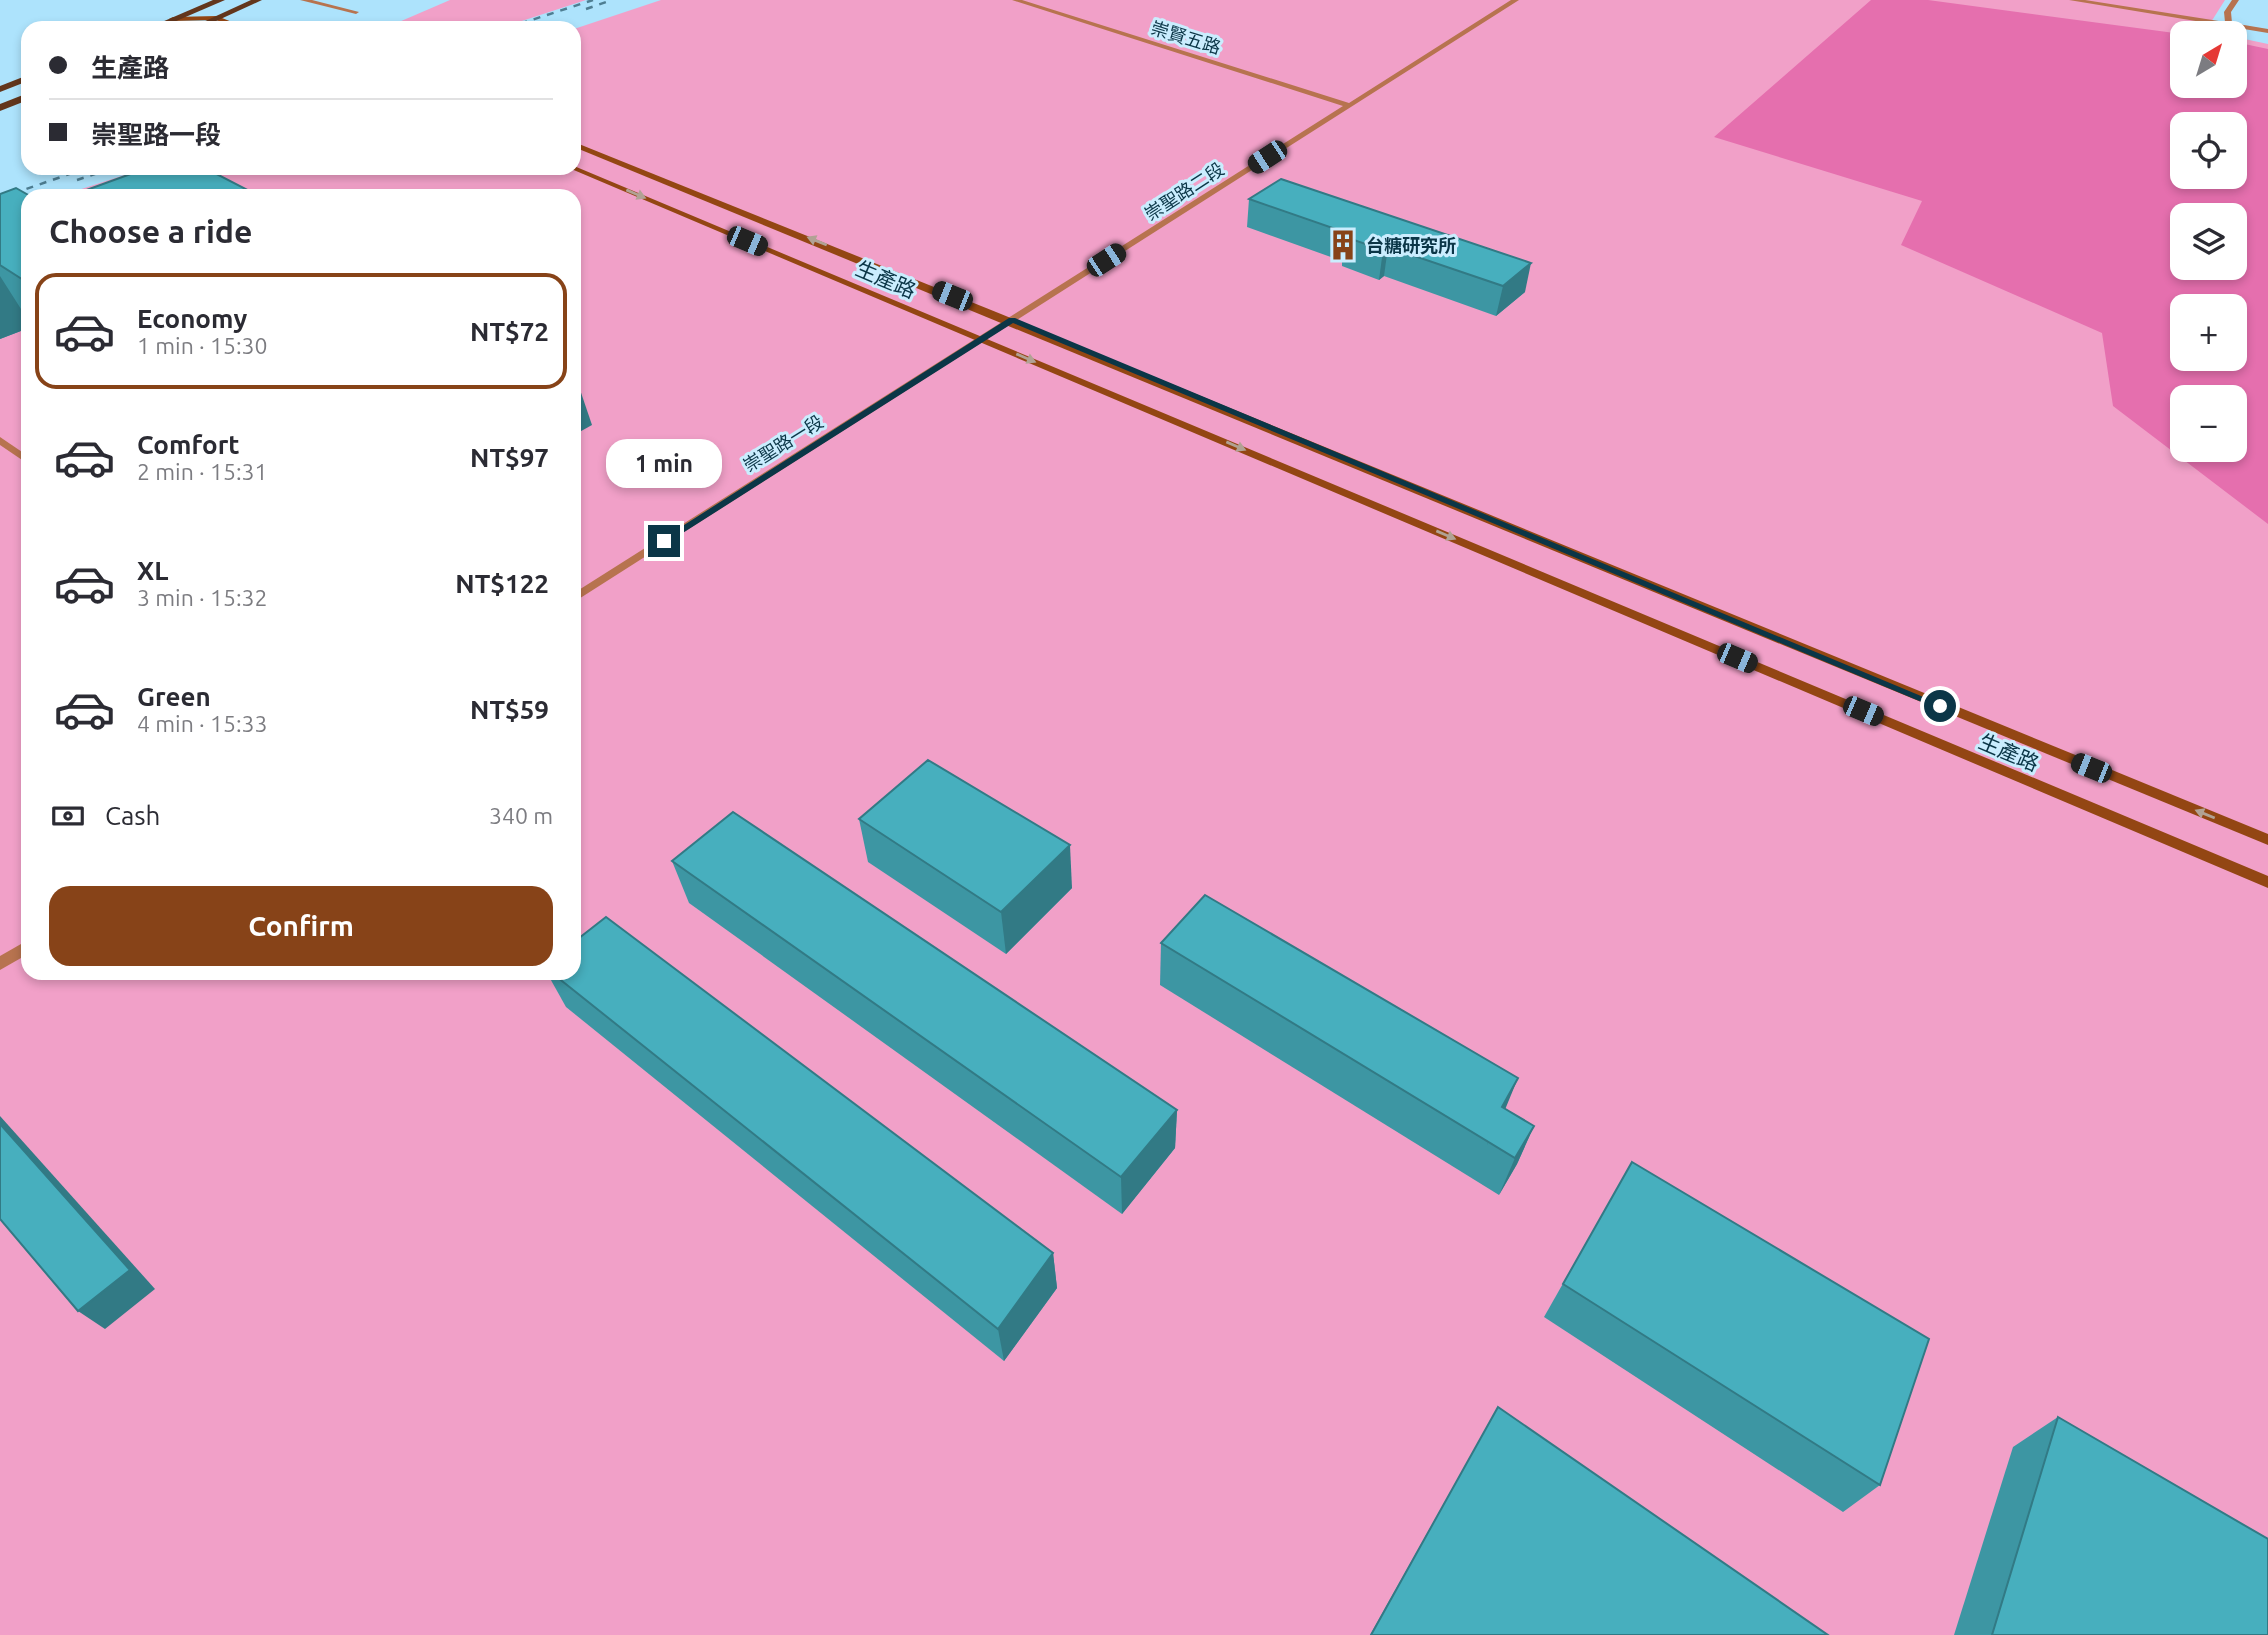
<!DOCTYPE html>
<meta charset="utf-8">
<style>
:root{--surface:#fff;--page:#f2f2f3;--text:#2b2b33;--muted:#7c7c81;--line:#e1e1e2;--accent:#874318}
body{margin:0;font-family:Ubuntu,"Noto Sans TC",sans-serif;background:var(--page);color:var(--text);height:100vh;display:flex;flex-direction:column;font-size:26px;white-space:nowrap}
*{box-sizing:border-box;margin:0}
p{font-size:23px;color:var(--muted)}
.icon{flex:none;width:38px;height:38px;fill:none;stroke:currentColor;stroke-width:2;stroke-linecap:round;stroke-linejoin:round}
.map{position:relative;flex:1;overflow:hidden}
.details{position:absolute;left:21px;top:189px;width:560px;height:791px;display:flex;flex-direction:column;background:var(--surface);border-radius:21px;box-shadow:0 4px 10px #0003}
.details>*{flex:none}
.guide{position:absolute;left:21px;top:21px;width:560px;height:154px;border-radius:21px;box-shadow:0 4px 10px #0003;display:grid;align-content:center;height:154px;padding:0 28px;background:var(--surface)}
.needle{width:46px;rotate:38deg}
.tools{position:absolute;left:2170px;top:21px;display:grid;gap:14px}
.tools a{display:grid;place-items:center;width:77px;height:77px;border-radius:14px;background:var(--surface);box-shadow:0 4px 10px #0003;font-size:35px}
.end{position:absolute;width:32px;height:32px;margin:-16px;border:9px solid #0b3647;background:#fff;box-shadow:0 0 0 4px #fff}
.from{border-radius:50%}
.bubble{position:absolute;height:49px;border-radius:21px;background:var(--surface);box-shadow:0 4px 10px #0003;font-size:23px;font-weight:600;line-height:49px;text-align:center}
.car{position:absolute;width:21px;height:42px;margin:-21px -10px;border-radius:9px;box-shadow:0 0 5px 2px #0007;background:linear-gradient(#222 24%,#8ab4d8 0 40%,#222 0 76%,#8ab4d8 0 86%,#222 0)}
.guide b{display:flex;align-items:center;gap:24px;height:66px;font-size:26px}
.guide b+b{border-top:2px solid var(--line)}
.guide i{width:18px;height:18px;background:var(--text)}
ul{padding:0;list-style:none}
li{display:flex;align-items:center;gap:21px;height:116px;margin:0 14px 10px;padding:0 14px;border:4px solid transparent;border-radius:21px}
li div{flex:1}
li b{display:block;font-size:26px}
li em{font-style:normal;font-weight:600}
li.current{border-color:var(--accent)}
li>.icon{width:63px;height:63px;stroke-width:1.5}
h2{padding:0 28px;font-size:32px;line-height:84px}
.pay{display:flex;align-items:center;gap:18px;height:77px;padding:0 28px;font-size:26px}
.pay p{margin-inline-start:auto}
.primary-button{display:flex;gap:14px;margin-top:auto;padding:14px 28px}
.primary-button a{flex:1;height:80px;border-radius:21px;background:var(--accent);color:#fff;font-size:28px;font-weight:600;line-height:80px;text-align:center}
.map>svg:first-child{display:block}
.green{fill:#f1a0c8;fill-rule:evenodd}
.forest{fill:#e56fae;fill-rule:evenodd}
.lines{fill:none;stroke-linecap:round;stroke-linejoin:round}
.street{fill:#b7734f;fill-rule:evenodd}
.secondary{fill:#934613;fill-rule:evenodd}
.primary{fill:#63361c;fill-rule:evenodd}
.rail{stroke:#4e7e92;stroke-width:2.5;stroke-dasharray:7 7;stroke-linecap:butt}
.wall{fill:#3d96a3}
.shaded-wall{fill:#327a85}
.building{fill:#47afbe;stroke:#327a85;stroke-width:2}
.oneway{fill:#b1a294}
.route{fill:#0b3647}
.labels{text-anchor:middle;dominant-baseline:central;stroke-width:6;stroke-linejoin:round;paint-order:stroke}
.far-street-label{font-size:18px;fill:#0b3647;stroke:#caedfe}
.far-poi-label{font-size:18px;font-weight:bold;fill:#0b3647;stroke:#caedfe;text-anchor:start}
.street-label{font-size:21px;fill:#0b3647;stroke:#caedfe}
</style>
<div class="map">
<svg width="2268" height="1635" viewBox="0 0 2268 1635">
<rect width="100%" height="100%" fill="#ade3fc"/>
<!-- green -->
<g class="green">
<polygon points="450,0 586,0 500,28 385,28"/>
<path d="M661,0H2225L2206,30L2217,33H2182V86H2235V37L2268,44V1635H0V216L28,207V973H574V196H60L146,168H574V29ZM2182,124H2235V177H2182ZM2182,215H2235V268H2182ZM2182,306H2235V359H2182ZM2182,397H2235V450H2182Z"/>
</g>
<!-- forest -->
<path class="forest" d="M1871,0H1928L2182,34V86H2235V42L2268,49V524L2113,406L2102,333L1901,245L1922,201L1714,137ZM2182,124H2235V177H2182ZM2182,215H2235V268H2182ZM2182,306H2235V359H2182ZM2182,397H2235V450H2182Z"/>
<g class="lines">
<!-- street -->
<g class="street">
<polygon points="300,0 312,0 359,12 356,14"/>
<polygon points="1012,0 1022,0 1349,103 1511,0 1519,0 574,602 574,593 1343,106"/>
<polygon points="2069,0 2085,0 2225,22 2224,12 2232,0 2239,0 2231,12 2232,23 2268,29 2268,33"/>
<polygon points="0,437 28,456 28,464 0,445"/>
<polygon points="28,940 28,954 0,970 0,956"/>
</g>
<!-- secondary -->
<g class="secondary">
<polygon points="217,16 247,28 237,28 216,20 173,21 169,19 173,17"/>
<polygon points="574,142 1001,314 2268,834 2268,845 574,147"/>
<polygon points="574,166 2268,876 2268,888 569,168 574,168"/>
</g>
<!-- primary -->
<g class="primary">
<polygon points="213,0 225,0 160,28 148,28"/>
<polygon points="251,0 262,0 201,28 190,28"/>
<polygon points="28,75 28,81 0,92 0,86"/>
<polygon points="28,93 28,100 0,111 0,104"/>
</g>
<!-- rail -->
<g class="rail">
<polyline points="586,9 612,0"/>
<polyline points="507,28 593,0"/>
<polyline points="77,180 113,168"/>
<polyline points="0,198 87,168"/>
</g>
</g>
<!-- wall -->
<g class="wall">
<polygon points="0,194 28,196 28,332 26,329 0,339"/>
<polygon points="1249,199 1525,292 1496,316 1384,276 1379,280 1342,266 1342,261 1247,227"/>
<polygon points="859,819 1072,888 1006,954 868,862"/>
<polygon points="672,861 1177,1110 1175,1148 1122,1214 689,903"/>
<polygon points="1161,943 1506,1109 1534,1126 1517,1164 1499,1195 1160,985"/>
<polygon points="547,973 574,973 1053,1253 1057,1288 1004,1361 566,1007"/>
<polygon points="1632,1162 1880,1485 1843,1512 1544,1317"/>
<polygon points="1498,1407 1828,1635 1370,1635"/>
<polygon points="2058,1417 2268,1635 1954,1635 2013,1447"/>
</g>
<!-- shaded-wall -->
<g class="shaded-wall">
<polygon points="1388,247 1384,276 1379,280 1383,250"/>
<polygon points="1531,263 1525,292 1496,316 1503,286"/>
<polygon points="0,276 28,320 28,328 23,324 26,329 0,339"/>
<polygon points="574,372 592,425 574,435"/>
<polygon points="1070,845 1072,888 1006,954 1001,912"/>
<polygon points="1518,1078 1502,1117 1487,1145 1502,1107"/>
<polygon points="1177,1110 1175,1148 1122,1214 1121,1177"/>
<polygon points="0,1116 155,1289 105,1329 78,1311 0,1124"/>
<polygon points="1534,1126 1517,1164 1499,1195 1515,1158"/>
<polygon points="1053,1253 1057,1288 1004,1361 998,1329"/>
</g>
<!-- building -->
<g class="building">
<polygon points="147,168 205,168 259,196 70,196"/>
<polygon points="1281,179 1531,263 1503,286 1388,247 1383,250 1345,237 1350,234 1249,199"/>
<polygon points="16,188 30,196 28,196 28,283 0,265 0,194"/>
<polygon points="928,760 1070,845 1001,912 859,819"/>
<polygon points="733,812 1177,1110 1121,1177 672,861"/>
<polygon points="1205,895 1518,1078 1502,1107 1534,1126 1515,1158 1161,943"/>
<polygon points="606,917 1053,1253 998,1329 552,973 574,973 574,942"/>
<polygon points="0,1124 130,1270 78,1311 0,1219"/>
<polygon points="1632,1162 1929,1339 1880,1485 1563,1284"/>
<polygon points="1498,1407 1828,1635 1371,1635"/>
<polygon points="2058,1417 2268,1539 2268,1635 1992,1635"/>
</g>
<!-- one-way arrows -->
<defs><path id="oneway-solid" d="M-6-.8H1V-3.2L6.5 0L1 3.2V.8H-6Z" transform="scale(1.75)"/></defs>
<g class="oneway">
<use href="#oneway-solid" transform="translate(636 194) rotate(23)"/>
<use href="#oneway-solid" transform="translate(817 241) rotate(-158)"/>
<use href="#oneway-solid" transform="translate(1026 358) rotate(23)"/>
<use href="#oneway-solid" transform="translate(1236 446) rotate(23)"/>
<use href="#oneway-solid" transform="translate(1446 535) rotate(23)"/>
<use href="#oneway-solid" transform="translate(2205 814) rotate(-158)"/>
</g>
<!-- route -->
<polygon class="route" points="1009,318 1015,318 1945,706 1936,708 1013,323 667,543 659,541"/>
<!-- icons -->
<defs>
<g id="building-bare" transform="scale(2.415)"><path d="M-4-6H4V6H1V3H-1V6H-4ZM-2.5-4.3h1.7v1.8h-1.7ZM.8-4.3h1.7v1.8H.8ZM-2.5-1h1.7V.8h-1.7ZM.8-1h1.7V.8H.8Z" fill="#874318" stroke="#caedfe" stroke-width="2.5" paint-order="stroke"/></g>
</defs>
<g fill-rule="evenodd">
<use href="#building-bare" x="1343" y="245"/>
</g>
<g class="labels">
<!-- far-street labels -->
<g class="far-street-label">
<text transform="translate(1186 37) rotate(17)">崇賢五路</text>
<text transform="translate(1184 191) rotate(-33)">崇聖路二段</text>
<text transform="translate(783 443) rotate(-32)">崇聖路一段</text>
</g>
<!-- far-poi labels -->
<g class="far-poi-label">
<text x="1366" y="245">台糖研究所</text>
</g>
<!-- street labels -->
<g class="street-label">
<text transform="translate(886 279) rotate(23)">生產路</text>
<text transform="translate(2009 752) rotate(23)">生產路</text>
</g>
</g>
</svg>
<div class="tools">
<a><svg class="needle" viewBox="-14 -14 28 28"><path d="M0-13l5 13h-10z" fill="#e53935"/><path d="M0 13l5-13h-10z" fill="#7c7c81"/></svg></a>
<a><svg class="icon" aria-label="locate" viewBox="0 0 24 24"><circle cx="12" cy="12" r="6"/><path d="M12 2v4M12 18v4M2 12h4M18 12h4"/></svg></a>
<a><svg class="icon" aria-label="layers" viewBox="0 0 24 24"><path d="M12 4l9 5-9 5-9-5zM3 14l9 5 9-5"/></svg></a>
<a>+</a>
<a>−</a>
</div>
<i class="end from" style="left:1940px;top:706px"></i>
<i class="end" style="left:664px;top:541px"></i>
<div class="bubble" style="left:606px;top:439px;width:116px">1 min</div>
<i class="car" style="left:1267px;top:157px;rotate:237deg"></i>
<i class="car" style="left:747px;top:241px;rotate:113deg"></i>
<i class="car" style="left:1106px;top:260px;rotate:57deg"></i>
<i class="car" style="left:952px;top:296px;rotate:292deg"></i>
<i class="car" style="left:1737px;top:658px;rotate:113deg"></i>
<i class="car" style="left:1863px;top:711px;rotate:113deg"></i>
<i class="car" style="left:2091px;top:768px;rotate:292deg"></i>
<div class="guide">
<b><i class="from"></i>生產路</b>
<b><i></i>崇聖路一段</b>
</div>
<section class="details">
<h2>Choose a ride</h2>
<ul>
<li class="current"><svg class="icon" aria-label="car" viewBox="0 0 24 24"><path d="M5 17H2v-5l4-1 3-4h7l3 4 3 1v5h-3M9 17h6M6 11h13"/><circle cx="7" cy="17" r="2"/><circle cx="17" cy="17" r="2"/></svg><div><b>Economy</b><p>1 min · 15:30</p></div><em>NT$72</em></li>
<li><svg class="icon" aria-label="car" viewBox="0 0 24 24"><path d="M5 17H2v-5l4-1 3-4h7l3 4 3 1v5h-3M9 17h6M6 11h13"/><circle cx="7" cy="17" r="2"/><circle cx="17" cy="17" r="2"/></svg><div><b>Comfort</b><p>2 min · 15:31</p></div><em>NT$97</em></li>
<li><svg class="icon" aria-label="car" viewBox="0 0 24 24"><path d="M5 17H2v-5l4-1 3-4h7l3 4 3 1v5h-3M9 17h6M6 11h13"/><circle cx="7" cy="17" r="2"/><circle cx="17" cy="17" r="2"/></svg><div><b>XL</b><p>3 min · 15:32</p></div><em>NT$122</em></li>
<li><svg class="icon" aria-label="car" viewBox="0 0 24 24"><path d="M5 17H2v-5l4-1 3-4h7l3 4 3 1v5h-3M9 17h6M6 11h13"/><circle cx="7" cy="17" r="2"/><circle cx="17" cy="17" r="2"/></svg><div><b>Green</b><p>4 min · 15:33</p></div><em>NT$59</em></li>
</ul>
<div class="pay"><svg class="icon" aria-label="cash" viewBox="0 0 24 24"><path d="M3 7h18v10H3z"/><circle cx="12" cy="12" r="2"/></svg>Cash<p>340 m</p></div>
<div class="primary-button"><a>Confirm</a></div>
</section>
</div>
